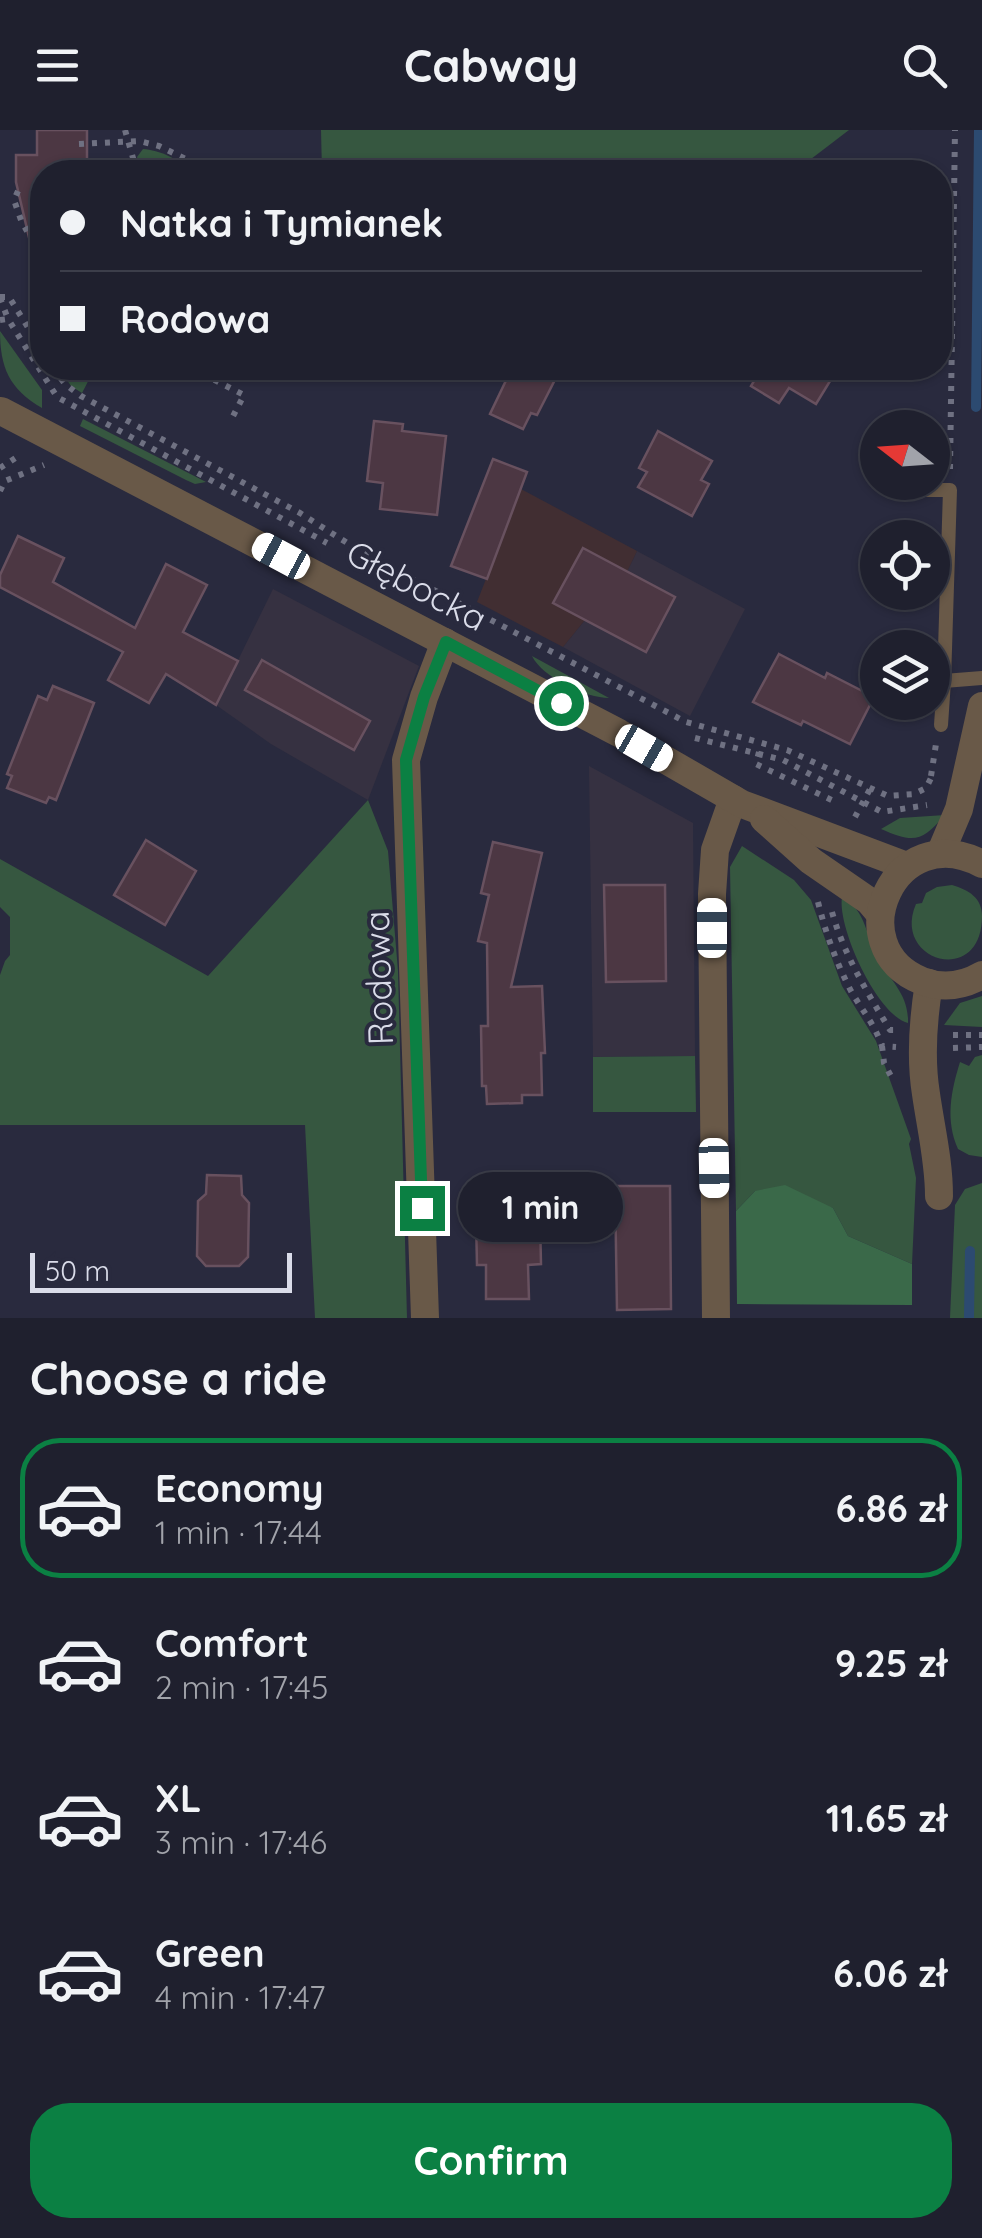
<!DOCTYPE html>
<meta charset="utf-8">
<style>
:root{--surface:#1f202e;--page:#272836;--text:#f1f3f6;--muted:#a1a3aa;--line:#3c3e4a;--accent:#0b8043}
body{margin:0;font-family:Quicksand,sans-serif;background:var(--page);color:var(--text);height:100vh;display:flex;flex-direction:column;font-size:38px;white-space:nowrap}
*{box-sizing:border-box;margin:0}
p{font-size:32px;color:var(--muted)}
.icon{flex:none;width:55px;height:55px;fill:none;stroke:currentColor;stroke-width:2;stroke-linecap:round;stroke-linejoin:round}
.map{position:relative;height:1188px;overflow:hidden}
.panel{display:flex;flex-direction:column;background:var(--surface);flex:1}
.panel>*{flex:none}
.banner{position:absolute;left:30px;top:30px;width:922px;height:220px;border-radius:40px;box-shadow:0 2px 8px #0004,0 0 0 2px var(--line);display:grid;align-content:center;height:220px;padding:0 30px;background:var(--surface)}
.needle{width:65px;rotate:287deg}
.controls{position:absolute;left:860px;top:280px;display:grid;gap:20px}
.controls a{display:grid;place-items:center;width:90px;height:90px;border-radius:50%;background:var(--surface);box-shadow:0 2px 8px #0004,0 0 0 2px var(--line);font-size:50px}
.scale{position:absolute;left:30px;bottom:25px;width:262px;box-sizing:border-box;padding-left:10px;border:5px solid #dadce9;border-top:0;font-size:28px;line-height:35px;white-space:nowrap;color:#dadce9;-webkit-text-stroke:8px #292a3e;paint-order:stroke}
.end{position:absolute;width:45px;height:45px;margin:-22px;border:12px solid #0b8043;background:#fff;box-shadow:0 0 0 5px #fff}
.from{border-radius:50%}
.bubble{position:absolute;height:70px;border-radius:35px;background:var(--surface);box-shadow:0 2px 8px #0004,0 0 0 2px var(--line);font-size:32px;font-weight:700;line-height:70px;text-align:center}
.car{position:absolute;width:30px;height:60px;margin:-30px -15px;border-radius:12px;box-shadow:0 0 8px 2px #0007;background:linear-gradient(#fff 24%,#345 0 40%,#fff 0 76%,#345 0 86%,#fff 0)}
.banner b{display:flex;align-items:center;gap:35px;height:95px;font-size:38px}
.banner b+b{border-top:2px solid var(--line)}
.banner i{width:25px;height:25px;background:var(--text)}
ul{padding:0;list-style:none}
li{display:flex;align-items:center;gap:30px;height:140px;margin:0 20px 15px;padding:0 10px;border:5px solid transparent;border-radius:40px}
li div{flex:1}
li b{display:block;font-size:38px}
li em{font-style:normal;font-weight:700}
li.active{border-color:var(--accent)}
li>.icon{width:90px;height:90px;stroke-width:1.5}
h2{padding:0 30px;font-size:45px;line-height:120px}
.cta{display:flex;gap:20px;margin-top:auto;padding:20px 30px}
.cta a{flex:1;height:115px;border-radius:40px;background:var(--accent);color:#fff;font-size:40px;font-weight:700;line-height:115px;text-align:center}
header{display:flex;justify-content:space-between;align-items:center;height:130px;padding:0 30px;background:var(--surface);font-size:45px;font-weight:700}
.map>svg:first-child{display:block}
.commercial{fill:#363141}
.education{fill:#412e32}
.green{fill:#365740}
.forest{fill:#3a6949}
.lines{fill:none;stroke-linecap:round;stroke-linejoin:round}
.stream{stroke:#2c4a70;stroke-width:10}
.building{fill:#4c3743;stroke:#68515f;stroke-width:2.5}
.path{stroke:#6f7182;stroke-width:6;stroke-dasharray:5 8;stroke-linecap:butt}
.service{stroke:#695948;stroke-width:14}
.minor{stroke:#695948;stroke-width:28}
.tertiary{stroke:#695948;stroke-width:28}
.route{stroke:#0b8043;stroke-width:12}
.labels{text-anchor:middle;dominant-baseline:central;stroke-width:8;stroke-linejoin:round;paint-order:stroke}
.street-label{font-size:35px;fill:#dadce9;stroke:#292a3e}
</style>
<header><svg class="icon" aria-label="menu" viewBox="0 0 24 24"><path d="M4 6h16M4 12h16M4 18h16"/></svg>Cabway<svg class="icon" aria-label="search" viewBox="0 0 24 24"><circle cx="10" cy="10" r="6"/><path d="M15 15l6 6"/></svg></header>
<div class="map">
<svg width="982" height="1188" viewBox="0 0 982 1188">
<rect width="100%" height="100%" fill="#292a3e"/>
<!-- commercial -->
<g class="commercial">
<polygon points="637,421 745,479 690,586 563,517 585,490 600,497"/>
<polygon points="273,459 419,536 368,670 271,614 216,575"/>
<polygon points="589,636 693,693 695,926 593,927"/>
</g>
<!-- education -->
<polygon class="education" points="521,359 637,421 627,442 582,418 553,473 585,490 563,517 477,472"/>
<!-- green -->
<g class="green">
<polygon points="321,0 849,0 794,42 322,42"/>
<path d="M143,19C159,20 180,29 188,42H142L137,27Z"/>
<path d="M0,201L42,260V278C9,259 0,237 0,201Z"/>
<polygon points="59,238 71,238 84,245 89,238 95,238 82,263 71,256"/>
<polygon points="83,289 206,352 195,354 186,350 80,296"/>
<path d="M532,526L609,568C586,568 542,547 532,526Z"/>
<polygon points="368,670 388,721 398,841 407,1188 315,1188 305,995 0,995 0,845 5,831 10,825 10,787 0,777 0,729 208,846"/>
<path d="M945,685C922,711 915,714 881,699L900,688Z"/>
<polygon points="742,716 794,750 811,770 842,856 876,911 911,1009 909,1014 916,1048 912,1134 848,1106 833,1078 755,1061 736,1081 730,737"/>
<path d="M952,755C969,760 982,768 982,786C982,858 891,831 916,774L922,773L926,763L937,757Z"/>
<path d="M842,767C867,781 865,805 878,828C890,851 909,864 908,893C877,885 837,797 842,767Z"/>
<polygon points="982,866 982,897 944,895 960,873"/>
<path d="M982,925V1027L969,1025L958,1019C945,990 951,961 960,932L969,936L975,927Z"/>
<polygon points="695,926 696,982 593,982 593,927"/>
<polygon points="982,1053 982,1188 950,1188 955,1075 965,1059"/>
</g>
<!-- forest -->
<polygon class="forest" points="785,1055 833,1078 848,1106 912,1134 912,1175 737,1174 736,1081 755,1061"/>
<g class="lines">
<!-- stream -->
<g class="stream">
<polyline points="976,277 979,0"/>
<polyline points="969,1188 970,1121"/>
</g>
</g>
<!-- building -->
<g class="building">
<polygon points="37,0 87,0 87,42 42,42 42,115 31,116 16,52 16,25 37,25"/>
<polygon points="512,238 561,238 537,285 531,283 523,299 490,284"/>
<polygon points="754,238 838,238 816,274 789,258 779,273 751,256 760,241"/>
<polygon points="374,291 403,294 402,301 446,306 437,385 380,379 383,353 367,351"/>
<polygon points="658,301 712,331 701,350 709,354 692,386 638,357 647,342 639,338"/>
<polygon points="493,329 527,342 487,449 451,436"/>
<polygon points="18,406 64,428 53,452 135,498 166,434 207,455 183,502 238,531 216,575 166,544 149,573 108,550 123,522 0,457 0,445"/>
<polygon points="583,418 675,467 646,522 553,473"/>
<polygon points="779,524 825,548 827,543 874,567 850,614 803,591 801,595 753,572"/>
<polygon points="262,530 370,591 354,620 245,560"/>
<polygon points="53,556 94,573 56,670 49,667 46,673 7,658 12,646 7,644 38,566 47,570"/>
<polygon points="146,710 196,741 165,795 114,765"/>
<polygon points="493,712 542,723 511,857 542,856 545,923 541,923 542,965 522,965 522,973 487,974 486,956 482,956 481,896 488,896 487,813 478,811 489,765 481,763"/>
<polygon points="604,755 665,755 666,851 606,852"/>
<polygon points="207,1045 241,1046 242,1065 249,1073 248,1127 239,1136 206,1136 197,1126 198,1071 206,1064"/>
<polygon points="615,1056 670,1056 671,1179 617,1180"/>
<polygon points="509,1079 518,1088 540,1088 541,1134 528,1135 529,1169 486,1169 486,1135 477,1135 476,1089 499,1089"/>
</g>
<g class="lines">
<!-- path -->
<g class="path">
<polyline points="125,0 137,42"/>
<polyline points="79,14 139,11 159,16 194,33 269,36"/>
<polyline points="18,61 14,70 21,90 42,129"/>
<polyline points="0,167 9,167 42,220"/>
<polyline points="0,168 8,189"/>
<polyline points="0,190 8,189 57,267 327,413"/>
<polyline points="35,207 42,199"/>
<polyline points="53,238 65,254 81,266 300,383 363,423 686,592 787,620 888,666 914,664 926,658 931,648 934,649"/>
<polyline points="191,238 244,265 230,292"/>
<polyline points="0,338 20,325"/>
<polyline points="950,339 955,0"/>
<polyline points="0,361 5,351 44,335"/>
<polyline points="695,608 783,630 882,682 927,675"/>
<polyline points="759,622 756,634 838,673"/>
<polyline points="931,646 936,614"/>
<polyline points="855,687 870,659"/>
<path d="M818,772C826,804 836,832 851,861C862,880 875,895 882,916L896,917"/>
<path d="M832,782C844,825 867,862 890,900H896"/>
<polyline points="953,905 982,905"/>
<polyline points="882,916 884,933 893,950"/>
<polyline points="953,918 982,917"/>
</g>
<!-- service -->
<g class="service">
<polyline points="924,360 950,360 944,551 982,548"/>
<polyline points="941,595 944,551"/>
</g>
<!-- minor -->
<g class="minor">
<polyline points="940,724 959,679 982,576"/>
<path d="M929,853C923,890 920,927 926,964C931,999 939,1031 939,1066"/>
<polyline points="425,1188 406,630 424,567 445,512"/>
<polyline points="716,1188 712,764 715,720 733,669"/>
</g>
<!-- tertiary -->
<g class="tertiary">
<polyline points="1,281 619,603 742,674 907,736"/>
<polyline points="764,689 811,731 869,771 880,784"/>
<path d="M982,734C895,687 837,817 922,851C943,859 963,856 982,845"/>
</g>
</g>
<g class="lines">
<!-- route -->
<polyline class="route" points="422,1078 406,630 424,567 446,512 561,573"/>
</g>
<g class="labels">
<!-- street labels -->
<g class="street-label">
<text transform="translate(417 455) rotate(28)">Głębocka</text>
<text transform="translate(378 848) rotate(-92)">Rodowa</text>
</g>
</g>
</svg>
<div class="controls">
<a><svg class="needle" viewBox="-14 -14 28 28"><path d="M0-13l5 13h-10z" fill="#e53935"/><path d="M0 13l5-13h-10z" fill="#a1a3aa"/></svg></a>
<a><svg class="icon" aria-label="locate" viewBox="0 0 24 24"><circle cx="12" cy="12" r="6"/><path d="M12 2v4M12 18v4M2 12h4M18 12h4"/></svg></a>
<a><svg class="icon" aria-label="layers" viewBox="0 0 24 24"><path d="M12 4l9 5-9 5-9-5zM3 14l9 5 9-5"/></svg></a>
</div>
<div class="scale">50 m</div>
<i class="end from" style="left:561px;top:573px"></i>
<i class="end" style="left:422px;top:1078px"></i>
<div class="bubble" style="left:458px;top:1042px;width:165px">1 min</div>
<i class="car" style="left:281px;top:426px;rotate:298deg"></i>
<i class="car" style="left:644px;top:618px;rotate:120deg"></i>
<i class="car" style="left:712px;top:798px;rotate:0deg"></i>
<i class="car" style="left:714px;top:1038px;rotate:179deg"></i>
<div class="banner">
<b><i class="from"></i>Natka i Tymianek</b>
<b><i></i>Rodowa</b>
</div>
</div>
<section class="panel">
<h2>Choose a ride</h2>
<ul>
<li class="active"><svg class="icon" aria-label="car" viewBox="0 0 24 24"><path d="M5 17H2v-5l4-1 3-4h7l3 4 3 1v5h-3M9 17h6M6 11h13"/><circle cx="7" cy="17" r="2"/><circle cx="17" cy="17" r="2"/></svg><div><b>Economy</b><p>1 min · 17:44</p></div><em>6.86 zł</em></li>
<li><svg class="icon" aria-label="car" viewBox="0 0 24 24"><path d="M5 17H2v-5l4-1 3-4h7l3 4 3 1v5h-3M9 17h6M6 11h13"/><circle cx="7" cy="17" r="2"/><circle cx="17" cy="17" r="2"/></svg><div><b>Comfort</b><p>2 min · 17:45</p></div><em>9.25 zł</em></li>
<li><svg class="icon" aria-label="car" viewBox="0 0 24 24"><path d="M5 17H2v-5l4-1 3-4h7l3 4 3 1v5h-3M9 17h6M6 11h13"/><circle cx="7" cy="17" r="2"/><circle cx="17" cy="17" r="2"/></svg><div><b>XL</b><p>3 min · 17:46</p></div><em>11.65 zł</em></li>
<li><svg class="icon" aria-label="car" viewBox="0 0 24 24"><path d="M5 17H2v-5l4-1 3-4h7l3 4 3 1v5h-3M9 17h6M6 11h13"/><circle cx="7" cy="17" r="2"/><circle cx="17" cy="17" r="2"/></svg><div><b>Green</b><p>4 min · 17:47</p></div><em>6.06 zł</em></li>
</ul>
<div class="cta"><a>Confirm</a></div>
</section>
